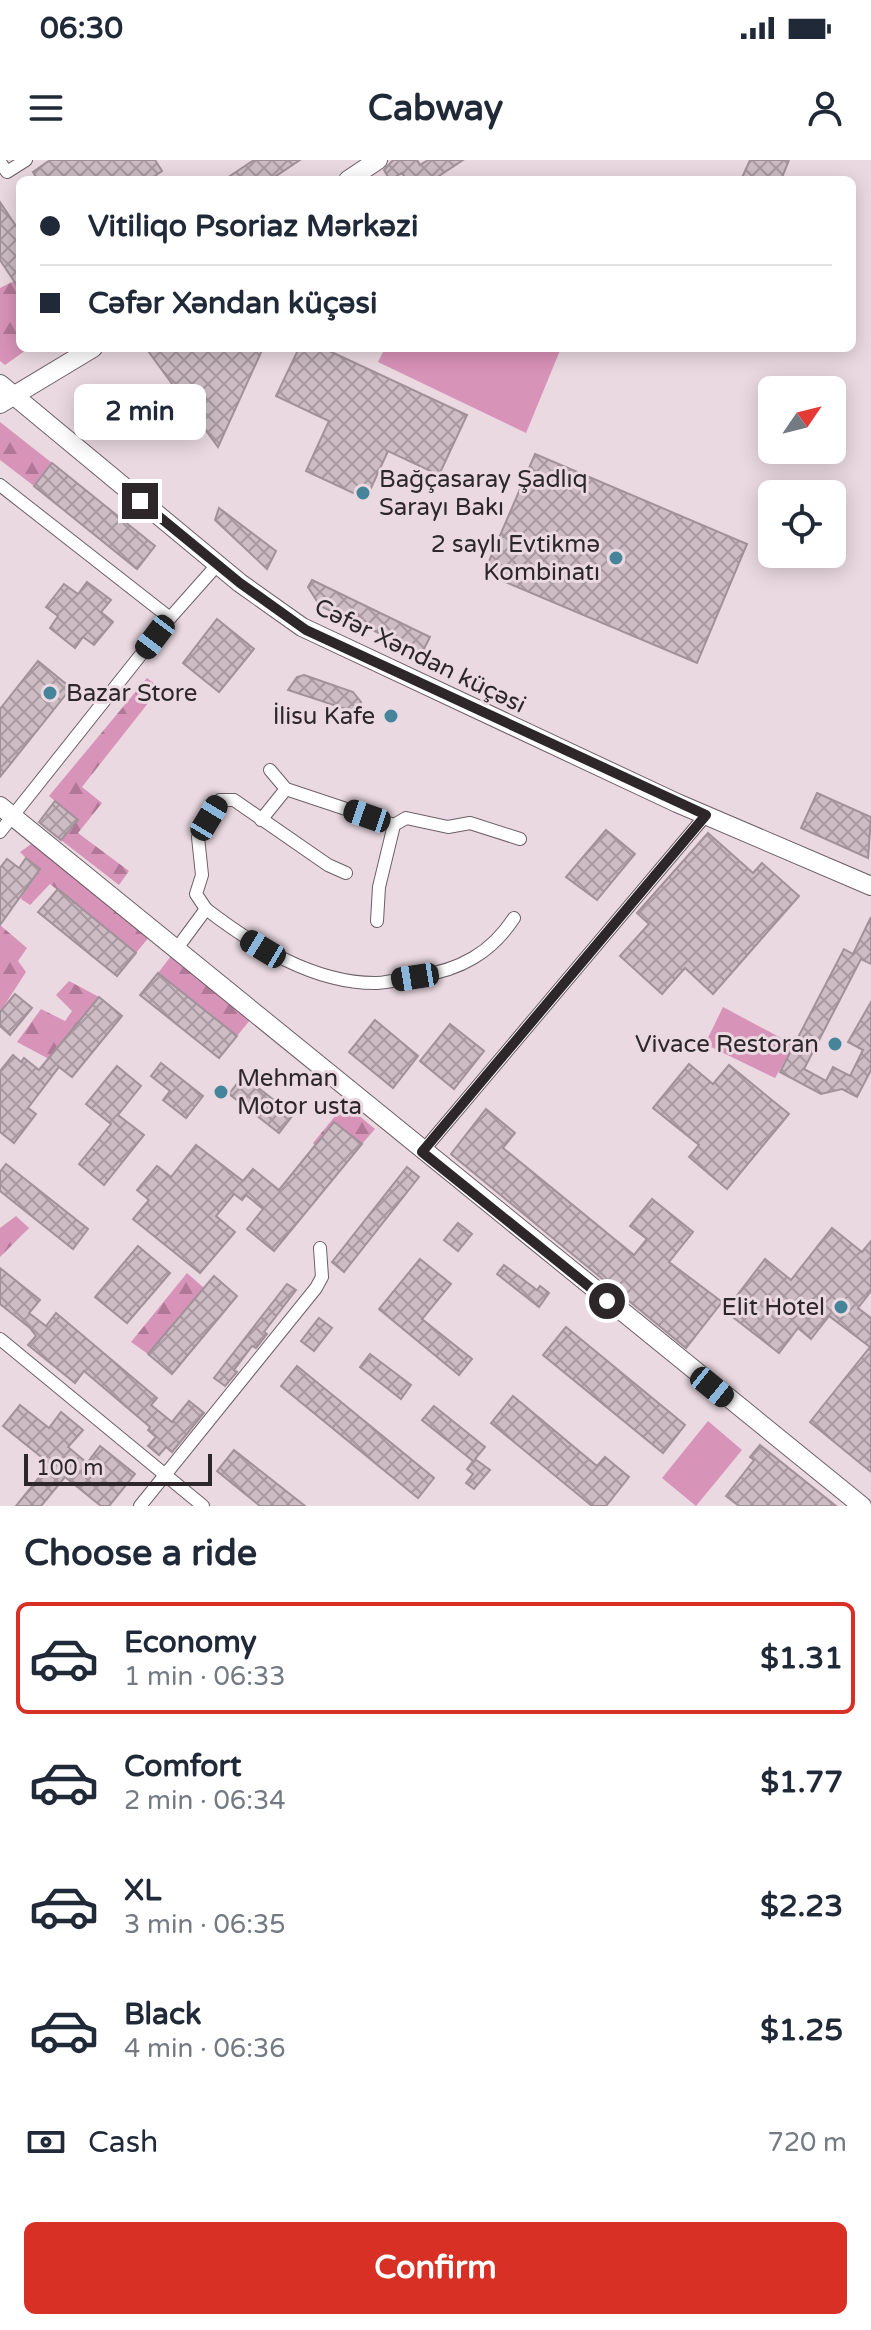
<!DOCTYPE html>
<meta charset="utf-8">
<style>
:root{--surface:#fff;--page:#f2f2f3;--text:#1f2937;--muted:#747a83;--line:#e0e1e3;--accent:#d93025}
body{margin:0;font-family:"Varela Round",sans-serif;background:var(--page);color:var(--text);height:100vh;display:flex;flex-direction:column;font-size:30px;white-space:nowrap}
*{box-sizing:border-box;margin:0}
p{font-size:26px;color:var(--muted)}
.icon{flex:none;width:44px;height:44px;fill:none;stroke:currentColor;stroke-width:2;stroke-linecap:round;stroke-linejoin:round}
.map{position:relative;height:1346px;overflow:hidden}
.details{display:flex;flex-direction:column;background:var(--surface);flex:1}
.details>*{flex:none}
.guide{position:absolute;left:16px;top:16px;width:840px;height:176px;border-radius:12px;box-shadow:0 4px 20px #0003;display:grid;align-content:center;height:176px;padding:0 24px;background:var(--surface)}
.needle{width:52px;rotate:55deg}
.fabs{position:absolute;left:758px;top:216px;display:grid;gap:16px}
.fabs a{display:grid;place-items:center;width:88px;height:88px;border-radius:12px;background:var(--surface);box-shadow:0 4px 20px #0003;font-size:40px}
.scale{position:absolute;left:24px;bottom:20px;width:188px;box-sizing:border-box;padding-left:8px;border:4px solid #2d272a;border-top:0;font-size:22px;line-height:28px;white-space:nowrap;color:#2d272a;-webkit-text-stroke:6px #ead9e1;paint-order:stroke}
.end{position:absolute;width:36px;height:36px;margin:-18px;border:10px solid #2d272a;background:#fff;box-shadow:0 0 0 4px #fff}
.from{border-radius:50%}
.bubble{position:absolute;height:56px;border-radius:12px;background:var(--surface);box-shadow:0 4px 20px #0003;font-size:26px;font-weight:700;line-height:56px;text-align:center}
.car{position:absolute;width:24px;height:48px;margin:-24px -12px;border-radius:10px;box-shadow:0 0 6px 2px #0007;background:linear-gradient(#222 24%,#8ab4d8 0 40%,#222 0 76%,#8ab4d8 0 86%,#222 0)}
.guide b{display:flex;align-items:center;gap:28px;height:76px;font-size:30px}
.guide b+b{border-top:2px solid var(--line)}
.guide i{width:20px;height:20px;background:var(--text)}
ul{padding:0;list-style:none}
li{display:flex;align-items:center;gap:24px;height:112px;margin:0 16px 12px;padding:0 8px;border:4px solid transparent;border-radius:12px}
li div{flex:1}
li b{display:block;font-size:30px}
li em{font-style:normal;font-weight:700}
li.selected{border-color:var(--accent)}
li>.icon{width:72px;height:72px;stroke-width:1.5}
h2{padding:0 24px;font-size:36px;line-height:96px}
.pay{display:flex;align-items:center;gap:20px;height:88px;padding:0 24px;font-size:30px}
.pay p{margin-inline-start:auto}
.action{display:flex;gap:16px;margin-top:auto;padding:16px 24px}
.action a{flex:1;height:92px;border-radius:12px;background:var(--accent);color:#fff;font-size:32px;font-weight:700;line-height:92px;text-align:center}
.status{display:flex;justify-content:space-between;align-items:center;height:56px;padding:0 40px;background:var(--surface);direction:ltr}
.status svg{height:22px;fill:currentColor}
header{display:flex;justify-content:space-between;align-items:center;height:104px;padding:0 24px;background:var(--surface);font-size:36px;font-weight:700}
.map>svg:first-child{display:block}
.forest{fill:url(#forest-firs)}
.park{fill:#d893b8}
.building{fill:url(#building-cross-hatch);stroke:#a19199;stroke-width:2}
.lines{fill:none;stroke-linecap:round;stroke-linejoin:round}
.street-casing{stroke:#6e6067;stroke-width:14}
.secondary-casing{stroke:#6e6067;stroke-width:20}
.street{stroke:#fff;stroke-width:12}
.secondary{stroke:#fff;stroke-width:18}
.route{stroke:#2d272a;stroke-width:10}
.poi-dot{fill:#468599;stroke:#ead9e1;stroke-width:3}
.labels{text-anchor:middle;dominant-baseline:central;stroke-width:6;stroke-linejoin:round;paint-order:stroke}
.poi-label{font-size:24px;fill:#2d272a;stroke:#ead9e1;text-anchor:end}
.street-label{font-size:24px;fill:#2d272a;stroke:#ead9e1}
</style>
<div class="status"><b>06:30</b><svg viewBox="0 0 49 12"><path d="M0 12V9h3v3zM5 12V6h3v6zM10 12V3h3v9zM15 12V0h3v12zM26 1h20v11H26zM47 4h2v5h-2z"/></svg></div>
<header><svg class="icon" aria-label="menu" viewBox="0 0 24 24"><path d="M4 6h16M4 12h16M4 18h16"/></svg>Cabway<svg class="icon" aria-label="person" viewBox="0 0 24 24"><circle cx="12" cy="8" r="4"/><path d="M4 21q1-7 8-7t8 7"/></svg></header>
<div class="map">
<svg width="871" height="1346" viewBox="0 0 871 1346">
<defs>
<pattern id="forest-firs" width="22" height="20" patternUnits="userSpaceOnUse" patternTransform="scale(2)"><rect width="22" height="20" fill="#d893b8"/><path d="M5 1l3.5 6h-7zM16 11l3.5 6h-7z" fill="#b07896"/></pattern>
<pattern id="building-cross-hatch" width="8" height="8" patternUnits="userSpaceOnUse" patternTransform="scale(2)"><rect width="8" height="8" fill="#cdbcc4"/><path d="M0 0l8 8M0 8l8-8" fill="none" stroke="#a7999f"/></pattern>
</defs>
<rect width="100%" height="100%" fill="#ead9e1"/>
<!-- forest -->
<g class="forest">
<polygon points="14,121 20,130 20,146 17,149 20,154 20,188 29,188 5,205 0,201 0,128"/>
<polygon points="0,262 52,303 34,326 0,300"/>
<polygon points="147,518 160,528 82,627 102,643 78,673 129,711 119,725 61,680 55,641 49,636"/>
<polygon points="34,682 150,776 136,793 50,724 30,745 21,739 26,698 20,692"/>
<polygon points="0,765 27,788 18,801 26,812 0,852"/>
<polygon points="171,796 251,859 237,876 158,813"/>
<polygon points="69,821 99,837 49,899 17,882 41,849 65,861 72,851 56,835"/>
<polygon points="345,944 375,969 362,984 315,985 313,983"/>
<polygon points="16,1056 29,1068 0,1097 0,1068"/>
<polygon points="187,1113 204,1128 148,1194 131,1182"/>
</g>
<!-- park -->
<g class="park">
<polygon points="385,188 561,188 526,273 378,202"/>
<polygon points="723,847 794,885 775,918 705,884"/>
<polygon points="708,1261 742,1290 696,1346 662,1318"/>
</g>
<!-- building -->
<g class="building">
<polygon points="50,0 155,0 162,11 149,20 38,20 33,12"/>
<polygon points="254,0 300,0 270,20 224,20"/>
<polygon points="393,0 417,0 420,5 428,0 463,0 439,16 441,20 407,20 402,13 390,20 384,10"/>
<polygon points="750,0 789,0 781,20 741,20"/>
<polygon points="0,42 20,72 20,130 0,100"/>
<polygon points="146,188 263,188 218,287"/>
<polygon points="299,188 323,188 467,255 439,315 388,291 366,339 306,311 329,261 276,236"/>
<polygon points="535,294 747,384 697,503 484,413"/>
<polygon points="52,303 155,386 137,409 34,326"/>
<polygon points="219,348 276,391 267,409 215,360"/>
<polygon points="312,420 430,477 422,493 320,446 308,427"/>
<polygon points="87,422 111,440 101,452 113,462 94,485 83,477 75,488 50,468 58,456 46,447 64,424 78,434"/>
<polygon points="217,459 254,489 219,532 183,503"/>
<polygon points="38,501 71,528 0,617 0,549"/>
<polygon points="304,515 353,532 361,542 358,553 288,530 297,517"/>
<polygon points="817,633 871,657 868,698 801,668"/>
<polygon points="55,641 78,660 61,680 39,662"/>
<polygon points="606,670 635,694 597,740 566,717"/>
<polygon points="708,673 753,713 762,703 799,736 713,834 685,808 662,834 620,796 649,764 637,753"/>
<polygon points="26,698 40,709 0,765 0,708 7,699 19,708"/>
<polygon points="58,729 136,793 117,816 38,752"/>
<polygon points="871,757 871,804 861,799 804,909 826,921 833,907 850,916 863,890 848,882 871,842 871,910 857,937 842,929 821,934 780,912 844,789 853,794"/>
<polygon points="158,813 237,876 219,898 140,835"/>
<polygon points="15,834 32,848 10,875 0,866 0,852"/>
<polygon points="99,837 122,856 72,917 59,907 28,948 36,954 14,983 0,972 0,911 13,895 21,902 24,898 39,910"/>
<polygon points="375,860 418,896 393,928 349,892"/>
<polygon points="450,864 484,891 454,929 420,901"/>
<polygon points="161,903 203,936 186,958 163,940 170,931 151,916"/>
<polygon points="689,904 713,924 729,905 789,954 727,1029 689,997 699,985 653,948"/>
<polygon points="117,906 141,926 118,955 144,975 104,1025 79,1004 111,964 86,944"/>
<polygon points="243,916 293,955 279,973 229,934"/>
<polygon points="486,949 515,973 503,988 634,1095 647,1079 630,1066 652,1039 693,1072 669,1102 722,1142 686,1188 451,994"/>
<polygon points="334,962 362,984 274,1091 247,1069 263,1049 246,1035 242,1040 234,1034 216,1056 235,1072 200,1113 133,1059 149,1040 137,1030 157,1006 171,1017 196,985 243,1021 253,1009 279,1030"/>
<polygon points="6,1004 88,1069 73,1089 0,1031 0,1012"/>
<polygon points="407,1007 419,1017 344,1112 332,1102"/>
<polygon points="458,1063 472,1074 458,1091 444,1080"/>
<polygon points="832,1068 862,1092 871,1081 871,1131 858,1148 871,1158 871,1312 810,1262 870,1187 829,1156 811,1179 798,1168 779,1193 725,1151 765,1099 791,1120"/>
<polygon points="138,1086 170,1113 127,1163 95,1137"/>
<polygon points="420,1099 451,1124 422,1159 472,1199 459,1215 379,1149"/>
<polygon points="504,1105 537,1130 540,1126 549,1133 539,1147 497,1114"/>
<polygon points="0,1108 40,1140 29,1153 46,1166 56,1153 157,1238 151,1245 172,1262 189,1241 204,1253 172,1292 166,1287 159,1295 148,1286 156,1277 148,1270 150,1267 84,1211 75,1223 28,1185 36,1176 30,1168 0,1144"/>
<polygon points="214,1116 237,1136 172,1214 148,1194"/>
<polygon points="287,1124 296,1130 264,1172 267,1174 256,1188 252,1186 234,1210 237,1212 225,1226 214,1218"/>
<polygon points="319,1158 332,1168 314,1191 301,1181"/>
<polygon points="566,1167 685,1265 663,1293 543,1195"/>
<polygon points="370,1194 411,1225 401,1239 360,1207"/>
<polygon points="297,1206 434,1318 418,1338 281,1226"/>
<polygon points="513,1236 597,1306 605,1297 629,1317 606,1346 592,1346 491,1263"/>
<polygon points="20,1245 49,1268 61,1252 83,1270 68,1287 87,1303 100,1286 135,1314 109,1346 101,1346 65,1317 41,1346 16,1346 50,1304 3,1266"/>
<polygon points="434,1246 485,1287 475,1299 490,1310 474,1329 466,1323 473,1314 467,1309 473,1301 422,1260"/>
<polygon points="760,1285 836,1346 739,1346 726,1336 754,1300 750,1297"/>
<polygon points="234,1290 305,1346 260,1346 217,1311"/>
</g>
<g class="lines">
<!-- street casing -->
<g class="street-casing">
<g id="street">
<polyline points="0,2 7,12 26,0"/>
<polyline points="0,325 170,458"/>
<polyline points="270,610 286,629 394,665 406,658 448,667 470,663 520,679"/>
<polyline points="261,660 286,629"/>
<polyline points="0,672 170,458 217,405"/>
<path d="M206,749C253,785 314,824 377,823C391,822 405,818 419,816C460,810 491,793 514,758"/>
<polyline points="377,761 379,727 394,665"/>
<polyline points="178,787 206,749 196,734 202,715 198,677 220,640 234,640 328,705 346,713"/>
<polyline points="422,992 706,655"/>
<polyline points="0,1179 203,1346"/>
<polyline points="140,1346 316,1128 322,1117 320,1088"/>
</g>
</g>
<!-- secondary casing -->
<g class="secondary-casing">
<g id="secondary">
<polyline points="348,20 378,0"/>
<polyline points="0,224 240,423 302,467 677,643 871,726"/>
<polyline points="0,244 93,188"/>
<polyline points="0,646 862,1346"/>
</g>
</g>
<!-- street -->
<use href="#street" class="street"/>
<!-- secondary -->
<use href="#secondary" class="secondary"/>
</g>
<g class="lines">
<!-- route -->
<polyline class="route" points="140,341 240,423 306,470 706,655 422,992 607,1141"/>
</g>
<!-- markers -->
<g class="poi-dot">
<circle cx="363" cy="333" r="8"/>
<circle cx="616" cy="398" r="8"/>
<circle cx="50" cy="533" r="8"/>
<circle cx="391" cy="556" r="8"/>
<circle cx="835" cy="884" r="8"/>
<circle cx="221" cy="932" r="8"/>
<circle cx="841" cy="1147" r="8"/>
</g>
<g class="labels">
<!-- poi labels -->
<g class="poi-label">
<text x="379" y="319" text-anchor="start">Bağçasaray Şadlıq<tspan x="379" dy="28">Sarayı Bakı</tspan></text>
<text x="600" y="384">2 saylı Evtikmə<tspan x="600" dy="28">Kombinatı</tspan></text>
<text x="66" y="533" text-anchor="start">Bazar Store</text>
<text x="375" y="556">İlisu Kafe</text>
<text x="819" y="884">Vivace Restoran</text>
<text x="237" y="918" text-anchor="start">Mehman<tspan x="237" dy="28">Motor usta</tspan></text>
<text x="825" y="1147">Elit Hotel</text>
</g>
<!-- street labels -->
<g class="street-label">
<text transform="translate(420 496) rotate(26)">Cəfər Xəndan küçəsi</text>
</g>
</g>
</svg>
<div class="fabs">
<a><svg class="needle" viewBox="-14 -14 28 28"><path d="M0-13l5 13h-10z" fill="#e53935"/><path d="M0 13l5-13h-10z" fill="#747a83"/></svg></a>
<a><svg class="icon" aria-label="locate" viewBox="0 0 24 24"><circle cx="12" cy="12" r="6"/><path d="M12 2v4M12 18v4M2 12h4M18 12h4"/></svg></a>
</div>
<div class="scale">100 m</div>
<i class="end from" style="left:607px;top:1141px"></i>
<i class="end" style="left:140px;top:341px"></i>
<div class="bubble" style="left:74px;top:224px;width:132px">2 min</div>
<i class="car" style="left:155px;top:477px;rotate:217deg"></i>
<i class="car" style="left:367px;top:656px;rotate:289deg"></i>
<i class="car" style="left:209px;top:658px;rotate:31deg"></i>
<i class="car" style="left:263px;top:789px;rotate:301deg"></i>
<i class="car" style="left:415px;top:817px;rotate:261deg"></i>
<i class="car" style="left:712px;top:1227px;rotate:129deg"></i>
<div class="guide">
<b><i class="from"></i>Vitiliqo Psoriaz Mərkəzi</b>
<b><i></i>Cəfər Xəndan küçəsi</b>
</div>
</div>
<section class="details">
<h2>Choose a ride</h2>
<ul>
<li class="selected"><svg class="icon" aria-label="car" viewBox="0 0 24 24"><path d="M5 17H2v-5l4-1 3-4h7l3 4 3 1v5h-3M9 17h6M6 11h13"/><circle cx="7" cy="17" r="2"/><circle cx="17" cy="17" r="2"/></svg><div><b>Economy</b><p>1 min · 06:33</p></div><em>$1.31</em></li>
<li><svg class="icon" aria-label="car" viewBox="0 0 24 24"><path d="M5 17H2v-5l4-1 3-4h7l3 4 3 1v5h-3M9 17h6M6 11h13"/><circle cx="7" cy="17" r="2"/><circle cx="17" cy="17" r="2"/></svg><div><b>Comfort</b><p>2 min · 06:34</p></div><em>$1.77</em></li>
<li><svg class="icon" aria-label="car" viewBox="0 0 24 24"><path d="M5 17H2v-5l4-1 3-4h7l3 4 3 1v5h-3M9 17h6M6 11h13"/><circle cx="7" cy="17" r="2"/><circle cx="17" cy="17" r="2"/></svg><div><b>XL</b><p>3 min · 06:35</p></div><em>$2.23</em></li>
<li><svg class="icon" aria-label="car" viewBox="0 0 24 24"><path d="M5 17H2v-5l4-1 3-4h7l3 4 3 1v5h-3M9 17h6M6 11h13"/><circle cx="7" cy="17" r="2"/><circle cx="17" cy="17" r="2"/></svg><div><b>Black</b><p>4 min · 06:36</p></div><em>$1.25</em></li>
</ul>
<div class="pay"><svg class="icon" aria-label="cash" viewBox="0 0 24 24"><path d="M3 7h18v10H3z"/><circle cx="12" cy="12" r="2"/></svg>Cash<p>720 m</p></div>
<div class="action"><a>Confirm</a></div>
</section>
